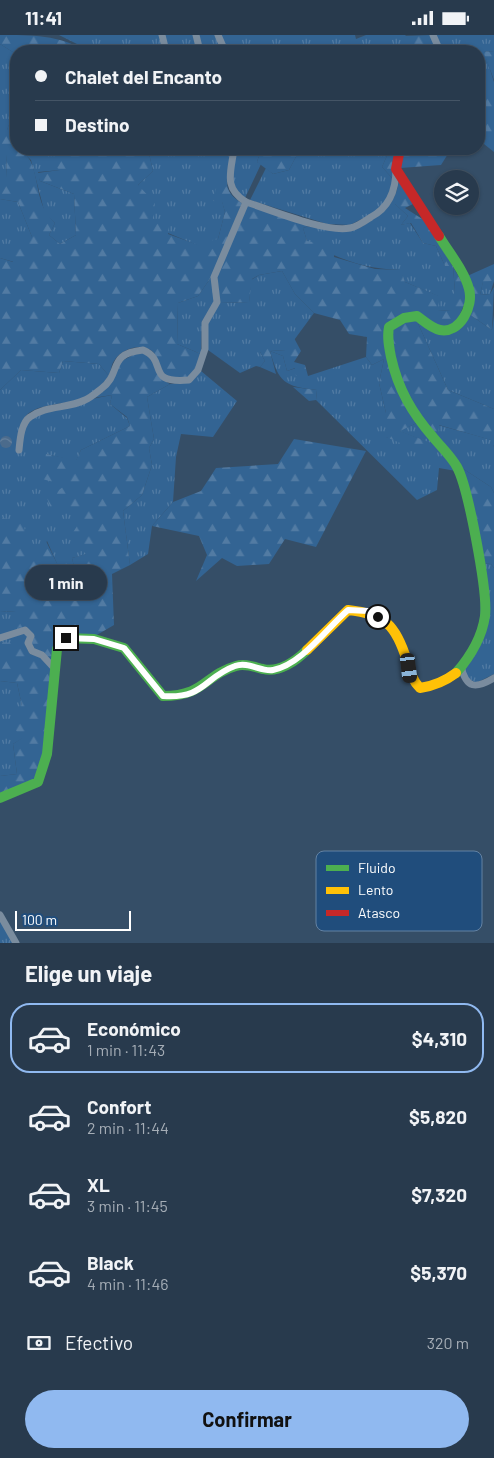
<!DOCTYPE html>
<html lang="es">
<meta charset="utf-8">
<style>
:root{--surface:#283a4d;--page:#344557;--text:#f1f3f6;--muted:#a5adb6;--line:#445465;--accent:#90b9f0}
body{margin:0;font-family:Barlow,sans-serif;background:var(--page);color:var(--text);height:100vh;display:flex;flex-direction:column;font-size:19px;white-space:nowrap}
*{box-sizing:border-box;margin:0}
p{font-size:16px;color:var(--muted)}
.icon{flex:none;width:28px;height:28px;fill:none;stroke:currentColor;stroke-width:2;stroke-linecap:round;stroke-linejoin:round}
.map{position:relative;height:908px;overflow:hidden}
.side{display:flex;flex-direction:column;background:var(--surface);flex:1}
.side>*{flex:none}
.guide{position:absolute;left:10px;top:10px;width:475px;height:110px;border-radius:20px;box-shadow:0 1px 4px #0004,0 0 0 1px var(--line);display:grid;align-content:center;height:110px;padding:0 25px;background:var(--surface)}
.controls{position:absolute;left:434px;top:135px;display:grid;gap:10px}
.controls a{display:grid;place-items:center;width:45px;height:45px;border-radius:50%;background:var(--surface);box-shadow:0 1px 4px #0004,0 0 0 1px var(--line);font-size:25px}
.scale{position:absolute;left:15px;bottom:12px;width:116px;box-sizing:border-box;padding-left:5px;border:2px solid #fff;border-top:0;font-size:14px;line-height:18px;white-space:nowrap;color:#fff;-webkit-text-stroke:4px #204d7c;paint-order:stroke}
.end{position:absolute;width:22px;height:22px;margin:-11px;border:6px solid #fff;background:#111;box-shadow:0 0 0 2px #111}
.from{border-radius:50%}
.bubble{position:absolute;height:35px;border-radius:18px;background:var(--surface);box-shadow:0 1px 4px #0004,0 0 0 1px var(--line);font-size:16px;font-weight:700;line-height:35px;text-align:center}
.car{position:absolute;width:15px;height:30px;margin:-15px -8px;border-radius:6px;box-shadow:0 0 4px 1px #0007;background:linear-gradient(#222 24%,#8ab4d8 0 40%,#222 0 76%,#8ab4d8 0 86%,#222 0)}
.guide b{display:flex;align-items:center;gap:18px;height:48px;font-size:19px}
.guide b+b{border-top:1px solid var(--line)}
.guide i{width:12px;height:12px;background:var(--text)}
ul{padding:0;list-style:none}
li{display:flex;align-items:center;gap:15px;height:70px;margin:0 10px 8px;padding:0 15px;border:2px solid transparent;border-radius:20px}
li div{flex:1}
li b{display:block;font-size:19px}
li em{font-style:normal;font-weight:700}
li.on{border-color:var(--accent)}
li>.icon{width:45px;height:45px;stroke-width:1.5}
h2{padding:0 25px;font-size:22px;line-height:60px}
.pay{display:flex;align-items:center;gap:12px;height:55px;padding:0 25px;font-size:19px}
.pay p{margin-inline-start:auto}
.action{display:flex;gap:10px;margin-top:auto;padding:10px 25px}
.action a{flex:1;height:58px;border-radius:30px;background:var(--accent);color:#111;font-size:20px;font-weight:700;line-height:58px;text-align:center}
.status{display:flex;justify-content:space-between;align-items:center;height:35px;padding:0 25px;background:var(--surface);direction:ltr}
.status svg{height:14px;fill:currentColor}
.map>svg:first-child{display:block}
.grass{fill:url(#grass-tufts)}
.forest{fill:url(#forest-firs)}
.water{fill:url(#water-waves)}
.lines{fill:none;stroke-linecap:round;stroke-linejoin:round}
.street{stroke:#7a8c9e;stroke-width:7}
.fast{stroke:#4caf50;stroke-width:10}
.slow{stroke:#ffc107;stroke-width:10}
.jam{stroke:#c62828;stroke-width:10}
.route{stroke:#fff;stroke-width:6}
.key{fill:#204d7c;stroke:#6382a3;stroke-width:1}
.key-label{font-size:14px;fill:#fff}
</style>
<div class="status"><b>11:41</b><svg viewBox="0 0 49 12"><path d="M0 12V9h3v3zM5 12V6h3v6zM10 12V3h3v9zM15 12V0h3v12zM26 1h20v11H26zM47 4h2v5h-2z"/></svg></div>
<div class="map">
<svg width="494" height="908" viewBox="0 0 494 908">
<defs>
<pattern id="grass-tufts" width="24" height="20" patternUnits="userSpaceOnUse" patternTransform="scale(1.25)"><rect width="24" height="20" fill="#336493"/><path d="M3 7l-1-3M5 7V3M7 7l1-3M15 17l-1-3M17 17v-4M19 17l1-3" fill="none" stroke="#527ba3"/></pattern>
<pattern id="forest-firs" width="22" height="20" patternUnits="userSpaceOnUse" patternTransform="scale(1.25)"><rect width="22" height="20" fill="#336493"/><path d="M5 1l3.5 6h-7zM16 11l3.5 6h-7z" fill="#527ba3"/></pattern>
<pattern id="water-waves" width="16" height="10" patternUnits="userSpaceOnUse" patternTransform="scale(1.25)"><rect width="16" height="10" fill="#4b6b8c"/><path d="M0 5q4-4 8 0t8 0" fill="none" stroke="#66819d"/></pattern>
</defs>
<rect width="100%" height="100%" fill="#354e67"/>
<!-- grass -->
<g class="grass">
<polygon points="59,0 159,0 163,16 83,16 77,9"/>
<polygon points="164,0 194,0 197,16 169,16"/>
<polygon points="199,0 215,0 222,16 203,16"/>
<polygon points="221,0 355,0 356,4 366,0 405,0 421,16 228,16"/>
<polygon points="436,0 494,0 494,17 484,16 494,47 479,47 479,16 442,16"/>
<polygon points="0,9 16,19 16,86 10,87 7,95 0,95"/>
<polygon points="19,114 65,114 66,119 61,135 38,137 40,146 74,159 76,200 60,209 49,200 55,188 45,179 31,125"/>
<polygon points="148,114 231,114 227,143 213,166 222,166 225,177 218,204 204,213 168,198 152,189 138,150 153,136"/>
<path d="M236,114H261L257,127L261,129L245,163C227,152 234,132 236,114Z"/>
<polygon points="300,114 388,114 389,116 382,132 393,144 388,164 375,177 350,190 327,189 250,165 266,133 273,139 289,135"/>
<polygon points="0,119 7,119 6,144 0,144"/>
<polygon points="0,164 18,167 32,202 14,227 0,223"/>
<path d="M394,168L408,181L401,190L410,188L423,208L436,211L445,231H453L455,257L452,275L438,276V261L405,247L400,235C365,234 337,224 307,206L303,193C319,188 334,198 350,196C364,194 383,176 394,168Z"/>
<polygon points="282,236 295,259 314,278 286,316 269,315 260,317 265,326 260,332 256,331 240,338 208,315 207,289 220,268 249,267 251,245 259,240"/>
<polygon points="212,241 214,267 202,287 201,319 177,309 178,268 198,261"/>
<polygon points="483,246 494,246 490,259 480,260"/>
<polygon points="466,277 492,295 494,280 494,374 448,355 416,284"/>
<path d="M270,316L283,321L287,336L296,333L297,341H308L366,322L372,330L384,324L379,348L386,378V402L435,410L399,396L417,388L456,436L439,433L437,455L417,465L316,365L317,355C284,351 279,348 270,316Z"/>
<path d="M63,326L99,329L109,341C102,350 93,358 83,363C67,370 35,368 25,382C18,391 17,406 16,416C20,407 23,395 29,387C38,375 96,363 112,360L110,369L127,383L130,391L81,415L76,426L46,419L86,477L87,519L72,523L78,549L70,558L47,506L34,527L0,483V355L21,335L59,338Z"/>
<polygon points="201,336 237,366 213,402 181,399 176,422 173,467 152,491 148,519 130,530 123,476 142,460 152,430 149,413 154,404 147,362 170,349 191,347"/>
<polygon points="438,390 492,405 494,412 494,458 491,452 462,433 438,404"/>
<polygon points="482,528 491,529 494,533 494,639 476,648 467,643 464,632 479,609"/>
<polygon points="16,576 26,592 35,601 34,614 0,607 0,577"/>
<polygon points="0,646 17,648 22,671 23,703 13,709 17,739 0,741"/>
<polygon points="0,885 13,908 0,908"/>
</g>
<!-- forest -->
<g class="forest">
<path d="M0,0C28,0 64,0 83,16H16V19L0,9Z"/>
<polygon points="430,0 437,16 421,16 404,1"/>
<polygon points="483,16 494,17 494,45"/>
<polygon points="479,47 494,47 494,117 479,105"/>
<path d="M10,86H16V99L10,105C15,110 28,120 31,127C40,149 36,171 55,188L49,200L60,209L76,200L74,159L40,146L37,138L60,135L46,125L66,119L65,114H148L153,136L138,150L155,168L152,189L169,184L168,199L204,212V207L218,204L225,177L222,167L213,166L219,142L227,143C226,156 232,162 242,168L212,241L198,261L178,268L177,309L201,319L196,333L188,342C181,343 171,346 165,340C159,334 159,322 152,316C142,307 120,314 114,326C111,330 111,336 109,341L99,329L63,326L59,338L21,335L0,355V223L13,227L15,209L32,202L18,167L0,164V144L6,143L7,120L0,119V95H7Z"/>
<polygon points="261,114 300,114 289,135 273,139 257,127"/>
<polygon points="388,114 398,114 393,144 382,132 389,116"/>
<polygon points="403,114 451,114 441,130 400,133"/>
<path d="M399,143L415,168L405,173L427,187L467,256L466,266L455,289L440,293L418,278L384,301L417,388L400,396L436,410L412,413L386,402V378L379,348L384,324L372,330L366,322L367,302L349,299L340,285L314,278L295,259L282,236L259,240L252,244L249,267L220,268L217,241L248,170L312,190L303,193L307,206L335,211L334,222L375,234L401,235L405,247L439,261L438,276L451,275L449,264L455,257L453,231H445L436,211L423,208L411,188L401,190L408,181L395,169L389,176L383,177C393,167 398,157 399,143Z"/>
<polygon points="494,229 494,246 483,247 480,260 490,259 494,252 492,295 466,277 465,242"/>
<polygon points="416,284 448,355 494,374 494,412 491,405 439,390 438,404 409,369 399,346 391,293 405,285"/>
<polygon points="294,303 301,316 294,327 305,330 308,341 296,341 295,333 287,336 283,321 270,316 276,339 260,332 265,326 260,317 260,309 268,306 270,315 285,316"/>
<path d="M143,318C156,323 153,340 170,349L147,362L154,404L149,413L152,430L142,460L123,476L130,530L112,539L114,590L95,601L64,600L52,626L34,614L31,608L35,601L26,592L15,593L16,576L0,577V483L22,485L34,526L46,506L71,557L78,549L72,523L86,519L72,499L86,477L51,474L47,463L66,450L42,444L46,419L76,425L81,415L130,391L127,382L110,369L112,360L92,363C108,353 114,345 120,327L135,319Z"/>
<polygon points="293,352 317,355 316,365 309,366"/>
<polygon points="294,404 366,416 316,512 285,504 269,529 237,531 222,523 196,546 207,520 199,501 152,491 173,467 201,456 216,433 278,429"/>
<polygon points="462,433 491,452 494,458 494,533 491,529 482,528"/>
<polygon points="0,607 25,609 30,619 40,622 51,634 44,718 36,745 0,760 0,741 17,739 13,709 22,703 10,688 22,671 17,648 0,646"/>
</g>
<!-- water -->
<circle class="water" cx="6" cy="407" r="6"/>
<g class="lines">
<!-- street -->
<g class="street">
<polyline points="162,0 166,16"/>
<polyline points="196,0 200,16"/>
<polyline points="218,0 225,16"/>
<polyline points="433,0 440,16"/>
<path d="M234,114C231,137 223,153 246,167C271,175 326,198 350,193C357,192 365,186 371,182C390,172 396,155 396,134"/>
<path d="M19,415C20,405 21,388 30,382C46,370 67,374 85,365C90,363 96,358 101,354C123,338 106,319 143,315C169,326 144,349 189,345L198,335L205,314V288L217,267L214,242L246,167"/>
<polyline points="0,603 25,595 31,601 28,608 32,616 42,620 54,633"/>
<path d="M461,631C466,654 476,654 494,643"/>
<polyline points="0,880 16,908"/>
</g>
<!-- fast -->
<g class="fast">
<path d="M439,201C449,218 464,235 469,254C474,271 460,299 440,295C431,293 424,286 417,281L404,283L389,292C387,302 389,312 391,322C398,354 412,378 433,402C441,412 451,421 457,432C468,452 488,557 485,581C482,602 470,622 456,638"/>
<path d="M0,763L38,747L47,719L57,614L66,603L94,604L124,613L163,661C205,661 204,640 236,631C245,628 254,632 263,634C279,638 296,626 307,615"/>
</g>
<!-- slow -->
<path class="slow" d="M307,615L348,575C385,579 396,590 407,626C410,636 412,645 420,653C434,651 444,647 456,638"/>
<!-- jam -->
<polyline class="jam" points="400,114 396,134 439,201"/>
</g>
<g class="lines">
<!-- route -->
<path class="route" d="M66,603L94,604L124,613L163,661C205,664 204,642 235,631C248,626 261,637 273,635C301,630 327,593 348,575L368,576L378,582"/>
</g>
<!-- legend -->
<rect x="316" y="816" width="166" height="80" rx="8" class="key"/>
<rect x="326" y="830" width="23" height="6" fill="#4caf50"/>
<rect x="326" y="852" width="23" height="7" fill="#ffc107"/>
<rect x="326" y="875" width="23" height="6" fill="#c62828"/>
<g class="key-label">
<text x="358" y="838">Fluido</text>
<text x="358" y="860">Lento</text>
<text x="358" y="883">Atasco</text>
</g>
</svg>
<div class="controls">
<a><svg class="icon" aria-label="layers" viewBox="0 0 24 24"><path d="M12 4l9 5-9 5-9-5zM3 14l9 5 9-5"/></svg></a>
</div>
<div class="scale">100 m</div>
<i class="end from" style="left:378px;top:582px"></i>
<i class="end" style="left:66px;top:603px"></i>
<div class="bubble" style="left:25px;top:530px;width:82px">1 min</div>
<i class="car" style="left:409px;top:633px;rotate:173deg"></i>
<div class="guide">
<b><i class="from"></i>Chalet del Encanto</b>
<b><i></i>Destino</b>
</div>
</div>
<section class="side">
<h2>Elige un viaje</h2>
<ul>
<li class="on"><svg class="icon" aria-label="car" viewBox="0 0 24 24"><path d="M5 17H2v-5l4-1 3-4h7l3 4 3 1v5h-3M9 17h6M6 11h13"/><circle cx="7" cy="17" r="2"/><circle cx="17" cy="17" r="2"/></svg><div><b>Económico</b><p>1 min · 11:43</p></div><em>$4,310</em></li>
<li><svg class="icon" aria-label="car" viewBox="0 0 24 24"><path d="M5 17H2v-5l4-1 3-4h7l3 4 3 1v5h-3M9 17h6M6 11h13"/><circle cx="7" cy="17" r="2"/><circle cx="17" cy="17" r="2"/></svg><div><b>Confort</b><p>2 min · 11:44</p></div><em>$5,820</em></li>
<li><svg class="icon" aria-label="car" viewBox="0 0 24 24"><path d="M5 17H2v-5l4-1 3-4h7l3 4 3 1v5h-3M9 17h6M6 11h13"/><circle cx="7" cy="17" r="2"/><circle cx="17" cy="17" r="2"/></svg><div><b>XL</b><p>3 min · 11:45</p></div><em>$7,320</em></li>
<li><svg class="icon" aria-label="car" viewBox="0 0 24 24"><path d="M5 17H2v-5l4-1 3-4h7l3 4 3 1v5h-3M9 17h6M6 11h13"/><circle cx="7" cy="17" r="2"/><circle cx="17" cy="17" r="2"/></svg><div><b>Black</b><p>4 min · 11:46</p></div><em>$5,370</em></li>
</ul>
<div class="pay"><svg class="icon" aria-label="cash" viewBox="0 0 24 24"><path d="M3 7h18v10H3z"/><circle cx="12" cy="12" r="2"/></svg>Efectivo<p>320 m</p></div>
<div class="action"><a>Confirmar</a></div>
</section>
